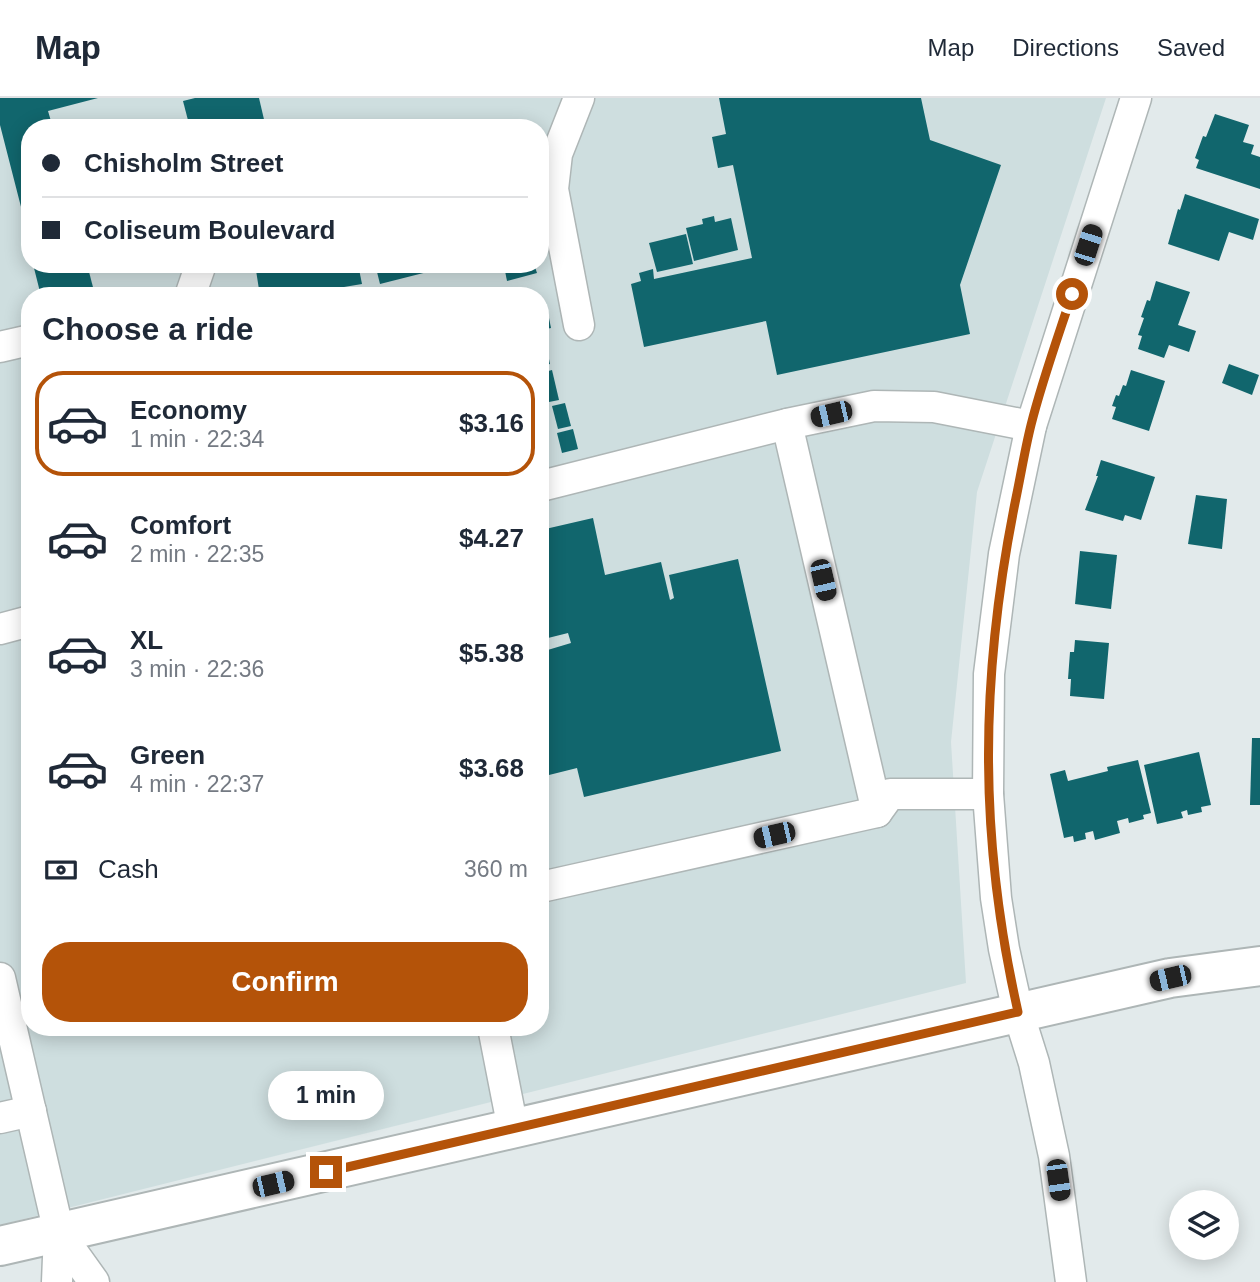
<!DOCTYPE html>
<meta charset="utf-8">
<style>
:root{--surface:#fff;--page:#f6f6f7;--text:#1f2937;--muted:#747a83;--line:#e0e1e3;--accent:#b45309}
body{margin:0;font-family:Helvetica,sans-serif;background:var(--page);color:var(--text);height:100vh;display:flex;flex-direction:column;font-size:26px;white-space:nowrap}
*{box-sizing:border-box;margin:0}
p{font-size:23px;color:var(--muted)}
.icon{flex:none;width:38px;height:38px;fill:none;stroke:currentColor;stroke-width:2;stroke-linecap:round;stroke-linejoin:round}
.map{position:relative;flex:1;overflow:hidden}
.details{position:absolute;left:21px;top:189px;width:528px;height:749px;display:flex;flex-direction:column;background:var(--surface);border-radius:28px;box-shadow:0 4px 18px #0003}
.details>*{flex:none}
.hud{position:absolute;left:21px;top:21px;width:528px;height:154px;border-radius:28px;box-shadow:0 4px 18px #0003;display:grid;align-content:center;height:154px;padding:0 21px;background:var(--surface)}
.tools{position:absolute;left:1169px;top:1092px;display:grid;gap:14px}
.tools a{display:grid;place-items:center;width:70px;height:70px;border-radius:50%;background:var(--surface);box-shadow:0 4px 18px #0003;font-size:35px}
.end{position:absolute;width:32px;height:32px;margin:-16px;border:9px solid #b45309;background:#fff;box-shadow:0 0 0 4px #fff}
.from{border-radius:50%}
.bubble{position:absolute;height:49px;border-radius:24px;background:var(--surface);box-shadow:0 4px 18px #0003;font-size:23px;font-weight:800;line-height:49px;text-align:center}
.car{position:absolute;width:21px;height:42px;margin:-21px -10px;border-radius:9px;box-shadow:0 0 5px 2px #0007;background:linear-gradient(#222 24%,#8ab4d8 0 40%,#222 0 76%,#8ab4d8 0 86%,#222 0)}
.hud b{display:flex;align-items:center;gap:24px;height:66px;font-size:26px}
.hud b+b{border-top:2px solid var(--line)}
.hud i{width:18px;height:18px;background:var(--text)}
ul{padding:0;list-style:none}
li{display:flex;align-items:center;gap:21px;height:105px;margin:0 14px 10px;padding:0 7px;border:4px solid transparent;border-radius:28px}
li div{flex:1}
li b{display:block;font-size:26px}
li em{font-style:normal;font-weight:800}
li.on{border-color:var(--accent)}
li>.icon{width:63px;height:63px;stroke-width:1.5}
h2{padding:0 21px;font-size:32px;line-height:84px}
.pay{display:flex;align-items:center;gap:18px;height:77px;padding:0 21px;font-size:26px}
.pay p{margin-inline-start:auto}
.action{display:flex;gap:14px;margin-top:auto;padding:14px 21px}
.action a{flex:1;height:80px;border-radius:28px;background:var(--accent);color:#fff;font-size:28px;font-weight:800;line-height:80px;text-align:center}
header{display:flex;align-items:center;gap:42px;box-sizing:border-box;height:98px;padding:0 35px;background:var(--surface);border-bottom:2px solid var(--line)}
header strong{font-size:33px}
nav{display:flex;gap:38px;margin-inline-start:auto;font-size:24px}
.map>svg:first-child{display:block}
.built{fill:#cededf;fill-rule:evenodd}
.building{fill:#11666d}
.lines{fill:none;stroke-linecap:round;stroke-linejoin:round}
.minor-casing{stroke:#aeb6b6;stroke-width:33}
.major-casing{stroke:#aeb6b6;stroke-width:42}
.minor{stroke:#fff;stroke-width:30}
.major{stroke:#fff;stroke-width:38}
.route{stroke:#b45309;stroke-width:9}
</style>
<header>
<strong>Map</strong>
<nav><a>Map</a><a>Directions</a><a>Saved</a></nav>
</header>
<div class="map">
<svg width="1260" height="1184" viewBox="0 0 1260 1184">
<rect width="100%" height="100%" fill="#e2eaeb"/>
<!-- built -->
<path class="built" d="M0,0H1106L977,394L951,644L966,885L0,1127ZM30,30H541V166H30ZM30,198H541V929H30Z"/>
<!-- building -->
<g class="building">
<polygon points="0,0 98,0 48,13 53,30 30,30 30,144 0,27"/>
<polygon points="195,0 259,0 266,30 190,30 183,3"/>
<polygon points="719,0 921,0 930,42 1001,67 960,187 970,236 777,277 766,223 644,249 631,186 641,183 639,175 653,171 654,181 752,160 733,67 718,70 712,39 726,36"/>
<polygon points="1215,16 1249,27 1243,44 1254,47 1251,56 1260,59 1260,91 1196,70 1199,62 1195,60 1203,38 1206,39"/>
<polygon points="1185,96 1259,121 1253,142 1229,134 1219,163 1168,146 1178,111 1180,112"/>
<polygon points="714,118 715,124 731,120 738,152 694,163 686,130 703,126 702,121"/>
<polygon points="686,136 693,166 657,174 649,145"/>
<polygon points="33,166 87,166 95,197 41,198"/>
<polygon points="255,166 358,166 362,186 290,198 260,198"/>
<polygon points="375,166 454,166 455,167 380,186"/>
<polygon points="511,166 534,166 537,175 507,183 504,168"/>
<polygon points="1156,183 1190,194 1178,227 1196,233 1189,254 1169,247 1164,260 1138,251 1142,238 1138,237 1144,220 1141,219 1147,202 1150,203"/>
<polygon points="546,205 551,230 541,232 541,206"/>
<polygon points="544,237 550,266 541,268 541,238"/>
<polygon points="1229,266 1259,277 1252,297 1222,285"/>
<polygon points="552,272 559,302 544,305 541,275"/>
<polygon points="1131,272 1165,283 1149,333 1112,321 1116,309 1112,308 1116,297 1119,298 1123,287 1126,288"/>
<polygon points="565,305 571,328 558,331 552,308"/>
<polygon points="573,331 578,351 562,355 557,335"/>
<polygon points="1101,362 1155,379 1141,422 1125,417 1123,423 1085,412 1098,378 1096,378"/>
<polygon points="1196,397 1227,401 1222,451 1188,446"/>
<polygon points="593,420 605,477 661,464 670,502 674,500 669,477 738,461 781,653 584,699 577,670 541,679 541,554 571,545 568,535 548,540 541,508 541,432"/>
<polygon points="1080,453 1117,457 1111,511 1075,506"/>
<polygon points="1075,542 1109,545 1104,601 1070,598 1071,581 1068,581 1070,554 1074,554"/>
<polygon points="1252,640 1260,640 1260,707 1250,707"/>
<polygon points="1199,654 1211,707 1201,709 1202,714 1188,717 1187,712 1181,714 1183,720 1157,726 1144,667"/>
<polygon points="1138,662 1151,715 1143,717 1144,721 1129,725 1128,720 1117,723 1120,735 1095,742 1093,733 1085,735 1086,741 1074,744 1073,738 1064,740 1050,676 1065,672 1068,683 1108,673 1107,669"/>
</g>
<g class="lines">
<!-- minor casing -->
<g class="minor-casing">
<g id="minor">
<polyline points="579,0 557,56 553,91 579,227"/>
<polyline points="190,198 201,166"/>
<polyline points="0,249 30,242"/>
<polyline points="787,326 877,714"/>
<polyline points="541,388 787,326 874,308 934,309 1031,328"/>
<polyline points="0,531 30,523"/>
<polyline points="541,789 877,714 890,696 988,696"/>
<polyline points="0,880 59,1135 57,1184"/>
<polyline points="493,929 513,1031"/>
<polyline points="0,1020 31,1013"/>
<polyline points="59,1135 94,1184"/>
<polyline points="1071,1184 1054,1058 1034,965 1018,914 1004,851 996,800 988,696 989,576 1004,456 1031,328 1136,0"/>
</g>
</g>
<!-- major casing -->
<g class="major-casing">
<polyline id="major" points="0,1148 1170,880 1260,868"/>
</g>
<!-- minor -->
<use href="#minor" class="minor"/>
<!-- major -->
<use href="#major" class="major"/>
</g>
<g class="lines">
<!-- route -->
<path class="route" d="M326,1074L1018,914C978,737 980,577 1016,400C1021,376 1025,351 1031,327C1042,283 1058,239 1072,196"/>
</g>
</svg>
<div class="tools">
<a><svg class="icon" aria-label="layers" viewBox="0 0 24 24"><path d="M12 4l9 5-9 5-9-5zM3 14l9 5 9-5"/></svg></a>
</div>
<i class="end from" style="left:1072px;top:196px"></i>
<i class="end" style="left:326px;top:1074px"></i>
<div class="bubble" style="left:268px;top:973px;width:116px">1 min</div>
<i class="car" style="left:1088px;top:147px;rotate:18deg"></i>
<i class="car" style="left:831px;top:316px;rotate:257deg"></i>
<i class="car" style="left:823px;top:482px;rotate:167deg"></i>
<i class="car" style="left:774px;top:737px;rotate:257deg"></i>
<i class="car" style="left:1170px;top:880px;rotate:257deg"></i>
<i class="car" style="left:1058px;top:1082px;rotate:172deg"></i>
<i class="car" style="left:273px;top:1086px;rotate:77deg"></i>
<div class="hud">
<b><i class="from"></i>Chisholm Street</b>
<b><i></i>Coliseum Boulevard</b>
</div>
<section class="details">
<h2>Choose a ride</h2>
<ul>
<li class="on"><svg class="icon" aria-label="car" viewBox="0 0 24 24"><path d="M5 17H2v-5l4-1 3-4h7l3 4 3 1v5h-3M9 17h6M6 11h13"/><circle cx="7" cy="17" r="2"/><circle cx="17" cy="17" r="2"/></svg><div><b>Economy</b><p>1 min · 22:34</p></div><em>$3.16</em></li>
<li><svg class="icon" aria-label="car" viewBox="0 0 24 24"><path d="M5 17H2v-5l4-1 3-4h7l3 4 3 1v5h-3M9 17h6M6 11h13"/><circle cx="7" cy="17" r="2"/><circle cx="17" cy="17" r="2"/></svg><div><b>Comfort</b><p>2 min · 22:35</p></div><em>$4.27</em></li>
<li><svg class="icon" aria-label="car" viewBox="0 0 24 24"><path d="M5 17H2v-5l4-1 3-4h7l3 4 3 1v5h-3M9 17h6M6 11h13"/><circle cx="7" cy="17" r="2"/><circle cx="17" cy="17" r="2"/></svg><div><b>XL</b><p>3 min · 22:36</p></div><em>$5.38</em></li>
<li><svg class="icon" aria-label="car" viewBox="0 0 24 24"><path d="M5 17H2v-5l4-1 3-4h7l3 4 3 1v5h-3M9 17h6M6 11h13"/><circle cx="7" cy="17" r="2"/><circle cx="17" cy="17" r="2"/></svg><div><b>Green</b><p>4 min · 22:37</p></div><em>$3.68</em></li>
</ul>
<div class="pay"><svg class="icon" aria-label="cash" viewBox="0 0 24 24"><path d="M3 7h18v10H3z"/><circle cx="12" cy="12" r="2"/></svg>Cash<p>360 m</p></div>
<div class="action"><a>Confirm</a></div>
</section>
</div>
